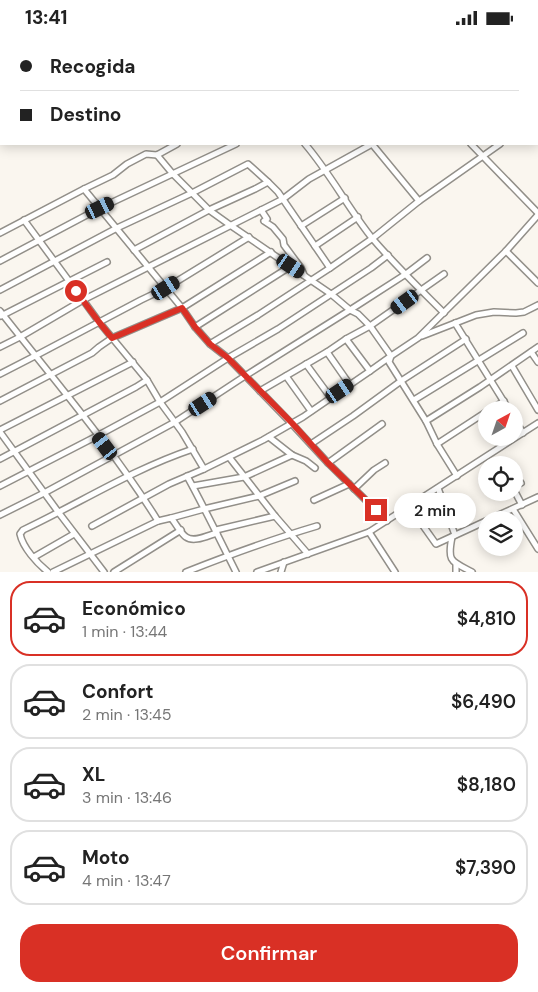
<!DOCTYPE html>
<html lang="es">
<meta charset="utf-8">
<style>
:root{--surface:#fff;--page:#f2f2f2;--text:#222;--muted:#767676;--line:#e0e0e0;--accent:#d93025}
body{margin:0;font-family:"DM Sans",sans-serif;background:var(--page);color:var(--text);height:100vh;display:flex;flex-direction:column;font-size:19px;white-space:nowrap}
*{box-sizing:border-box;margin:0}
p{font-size:16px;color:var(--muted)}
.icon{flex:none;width:28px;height:28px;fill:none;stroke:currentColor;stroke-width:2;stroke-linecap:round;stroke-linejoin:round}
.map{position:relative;height:537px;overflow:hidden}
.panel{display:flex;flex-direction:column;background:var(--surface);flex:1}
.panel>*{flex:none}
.hud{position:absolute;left:0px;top:0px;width:539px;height:110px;box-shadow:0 2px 12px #0003;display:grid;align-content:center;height:110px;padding:0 20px;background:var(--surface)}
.needle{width:32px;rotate:40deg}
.buttons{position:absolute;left:478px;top:366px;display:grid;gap:10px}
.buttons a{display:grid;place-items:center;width:45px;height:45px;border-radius:50%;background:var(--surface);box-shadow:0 2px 12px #0003;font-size:25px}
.end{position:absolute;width:22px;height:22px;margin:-11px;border:6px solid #d93025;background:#fff;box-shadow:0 0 0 2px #fff}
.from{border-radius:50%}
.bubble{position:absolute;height:35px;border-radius:18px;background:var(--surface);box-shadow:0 2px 12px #0003;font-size:16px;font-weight:600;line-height:35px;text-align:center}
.car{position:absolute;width:15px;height:30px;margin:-15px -8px;border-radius:6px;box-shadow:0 0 4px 1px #0007;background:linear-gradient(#222 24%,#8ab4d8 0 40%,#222 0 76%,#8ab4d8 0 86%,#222 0)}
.hud b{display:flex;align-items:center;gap:18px;height:48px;font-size:19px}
.hud b+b{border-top:1px solid var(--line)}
.hud i{width:12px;height:12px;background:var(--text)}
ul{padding:9px 0 0;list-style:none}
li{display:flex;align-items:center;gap:15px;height:75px;margin:0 10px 8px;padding:0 10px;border:2px solid var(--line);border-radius:20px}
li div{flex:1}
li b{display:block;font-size:19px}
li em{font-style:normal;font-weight:600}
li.selected{border-color:var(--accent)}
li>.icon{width:45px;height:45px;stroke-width:1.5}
.primary-button{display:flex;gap:10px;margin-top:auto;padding:10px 20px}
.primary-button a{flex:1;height:58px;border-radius:20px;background:var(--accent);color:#fff;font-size:20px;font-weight:600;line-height:58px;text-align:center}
.status{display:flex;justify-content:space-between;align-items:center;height:35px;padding:0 25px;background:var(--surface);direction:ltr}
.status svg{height:14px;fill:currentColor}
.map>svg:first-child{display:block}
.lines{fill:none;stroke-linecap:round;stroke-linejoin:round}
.street-casing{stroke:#928f89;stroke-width:8}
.secondary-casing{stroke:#928f89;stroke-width:10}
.street{stroke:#fff;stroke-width:5}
.secondary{stroke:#e6daee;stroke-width:8}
.rail{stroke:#4e4c49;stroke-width:1;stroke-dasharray:8 4;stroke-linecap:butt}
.route{stroke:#d93025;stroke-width:6}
</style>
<div class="status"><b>13:41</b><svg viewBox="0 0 49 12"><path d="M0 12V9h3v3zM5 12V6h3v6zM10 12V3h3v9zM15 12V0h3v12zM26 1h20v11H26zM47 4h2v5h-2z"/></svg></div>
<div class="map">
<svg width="538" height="537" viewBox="0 0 538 537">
<rect width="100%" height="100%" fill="#faf6ef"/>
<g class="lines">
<!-- street casing -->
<g class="street-casing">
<g id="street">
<polyline points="439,0 440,1"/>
<polyline points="513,0 514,1"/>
<polyline points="373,1 375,0"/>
<polyline points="471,1 472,0"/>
<polyline points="538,10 538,9"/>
<path d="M305,109C330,138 348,173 372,203C394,229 420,254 444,278"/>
<polyline points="471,109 538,178"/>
<polyline points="157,120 172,138 209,175 230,190 331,259 350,275 358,279 370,291 391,321 389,327 426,386 437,409 457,441"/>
<polyline points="84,154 182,273 195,292 210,309 228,323 292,389 328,428 387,486"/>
<polyline points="261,175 267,184 264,186 273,192 283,204 284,210 301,233 304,240"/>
<polyline points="24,185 83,265 283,164 309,144 372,109 419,166"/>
<polyline points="301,191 345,163"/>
<polyline points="0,198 84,154 113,140 127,129 146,119 157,120 177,109"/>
<polyline points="315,211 358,182"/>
<polyline points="134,215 209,175 255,154 268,147 278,157 330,233"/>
<polyline points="506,216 538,248"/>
<polyline points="0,226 100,173 236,109"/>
<polyline points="0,255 117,193 192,158 248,129 268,147"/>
<path d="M0,276C54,345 112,412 158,486L171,483C175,487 181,499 186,502C194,508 209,500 217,498"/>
<polyline points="1,281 107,227"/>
<polyline points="455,288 509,375"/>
<polyline points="195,292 291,231"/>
<polyline points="422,301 476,280 494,277 516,278 524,277 538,270"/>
<polyline points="346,304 370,336"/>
<polyline points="210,309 258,280 330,233 373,203 419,166 500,109"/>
<polyline points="0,312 20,302 83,265 99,287 147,345 160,367 182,397 204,434"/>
<polyline points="327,317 350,350"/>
<polyline points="531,317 538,327"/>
<polyline points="306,329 331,363"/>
<polyline points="512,331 538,375"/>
<polyline points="0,339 35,321 141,265 166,253 249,202"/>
<polyline points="286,341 311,376"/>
<polyline points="260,356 327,317 346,304 370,291 444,239"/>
<polyline points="414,365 523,298"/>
<polyline points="0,366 92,318 99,312 112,303 182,273 271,217"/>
<polyline points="490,375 504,366"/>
<polyline points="514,383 523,398"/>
<polyline points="426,386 480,352 538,312"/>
<polyline points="0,395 133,327"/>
<polyline points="0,397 59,478 104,537"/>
<polyline points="269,402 292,420 306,426 315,433"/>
<polyline points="311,409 353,381 401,346 466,304"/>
<polyline points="437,409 486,377"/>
<polyline points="229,422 275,481 308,519"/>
<polyline points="0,424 136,352 147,345"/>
<polyline points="328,428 382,389"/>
<path d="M187,441C204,472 220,505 236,537"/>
<polyline points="0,451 97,401 160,367 228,323 278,294 371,233 388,220"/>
<polyline points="193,451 244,442 292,420"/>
<polyline points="438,453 455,500"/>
<polyline points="354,454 374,435 385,428"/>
<polyline points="514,454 515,451 521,448"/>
<polyline points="514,455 522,470"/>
<polyline points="314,465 349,449"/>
<polyline points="409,471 436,509 486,486"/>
<polyline points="513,474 538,514"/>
<polyline points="0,480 44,458 175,387 245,341 350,275 406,239 427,223"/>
<polyline points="171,483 204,474 259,461 295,446"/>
<polyline points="488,485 538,462"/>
<polyline points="92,491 169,449 204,434 263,405 303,382 370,336 391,321 418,303 506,216 538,180"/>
<polyline points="216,495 275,481"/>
<polyline points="369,497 395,537"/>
<path d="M452,502C447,527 451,526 472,537"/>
<polyline points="34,522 74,499"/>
<path d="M48,537C37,528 23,513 20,499L23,495C80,468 133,434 193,414"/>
<polyline points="53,537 158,486"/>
<polyline points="114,537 181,495"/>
<path d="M186,537C229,520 273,504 317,491"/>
<polyline points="257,537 369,497 538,388"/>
<polyline points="281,537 284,527"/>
<polyline points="456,537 456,529"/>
</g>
</g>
<!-- secondary casing -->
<g class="secondary-casing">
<g id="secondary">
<polyline points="91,1 94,0"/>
<polyline points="0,47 1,47"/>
</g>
</g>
<!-- street -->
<use href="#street" class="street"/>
<!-- secondary -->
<use href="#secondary" class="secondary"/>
<!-- rail -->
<g class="rail">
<polyline points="215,1 218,0"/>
<polyline points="0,109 1,108"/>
</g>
</g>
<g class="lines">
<!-- route -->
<polyline class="route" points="76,256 99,287 112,303 182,273 195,292 210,309 228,323 292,388 328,428 376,475"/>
</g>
</svg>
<div class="buttons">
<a><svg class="needle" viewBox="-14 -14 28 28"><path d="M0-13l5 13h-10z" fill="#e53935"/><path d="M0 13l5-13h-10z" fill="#767676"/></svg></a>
<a><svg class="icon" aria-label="locate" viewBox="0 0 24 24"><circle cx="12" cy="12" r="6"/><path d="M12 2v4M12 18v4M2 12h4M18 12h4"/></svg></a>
<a><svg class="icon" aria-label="layers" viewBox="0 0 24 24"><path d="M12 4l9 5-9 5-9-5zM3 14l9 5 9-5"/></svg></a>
</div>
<i class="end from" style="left:76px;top:256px"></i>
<i class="end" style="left:376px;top:475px"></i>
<div class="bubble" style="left:394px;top:458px;width:82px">2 min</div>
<i class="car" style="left:100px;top:173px;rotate:64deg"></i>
<i class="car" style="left:291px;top:231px;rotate:124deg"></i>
<i class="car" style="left:166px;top:253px;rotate:58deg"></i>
<i class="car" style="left:405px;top:267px;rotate:234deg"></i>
<i class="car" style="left:340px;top:356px;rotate:56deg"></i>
<i class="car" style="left:203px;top:369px;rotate:57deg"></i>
<i class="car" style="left:105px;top:411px;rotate:323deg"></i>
<div class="hud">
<b><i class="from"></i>Recogida</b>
<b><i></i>Destino</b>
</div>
</div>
<section class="panel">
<ul>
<li class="selected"><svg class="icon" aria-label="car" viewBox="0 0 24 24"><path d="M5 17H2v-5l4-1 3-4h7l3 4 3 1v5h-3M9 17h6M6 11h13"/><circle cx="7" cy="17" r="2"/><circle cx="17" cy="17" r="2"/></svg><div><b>Económico</b><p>1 min · 13:44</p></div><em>$4,810</em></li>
<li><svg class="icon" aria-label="car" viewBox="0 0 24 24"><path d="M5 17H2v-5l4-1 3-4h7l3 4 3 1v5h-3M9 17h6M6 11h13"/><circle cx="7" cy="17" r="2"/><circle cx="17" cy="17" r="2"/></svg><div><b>Confort</b><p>2 min · 13:45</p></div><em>$6,490</em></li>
<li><svg class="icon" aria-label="car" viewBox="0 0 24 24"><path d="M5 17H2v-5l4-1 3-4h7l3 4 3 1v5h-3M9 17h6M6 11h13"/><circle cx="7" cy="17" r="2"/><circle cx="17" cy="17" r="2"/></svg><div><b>XL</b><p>3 min · 13:46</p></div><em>$8,180</em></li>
<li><svg class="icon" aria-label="car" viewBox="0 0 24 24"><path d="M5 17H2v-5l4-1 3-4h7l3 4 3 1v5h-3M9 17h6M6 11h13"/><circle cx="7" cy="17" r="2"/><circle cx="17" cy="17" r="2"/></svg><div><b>Moto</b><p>4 min · 13:47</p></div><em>$7,390</em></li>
</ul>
<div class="primary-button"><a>Confirmar</a></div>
</section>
